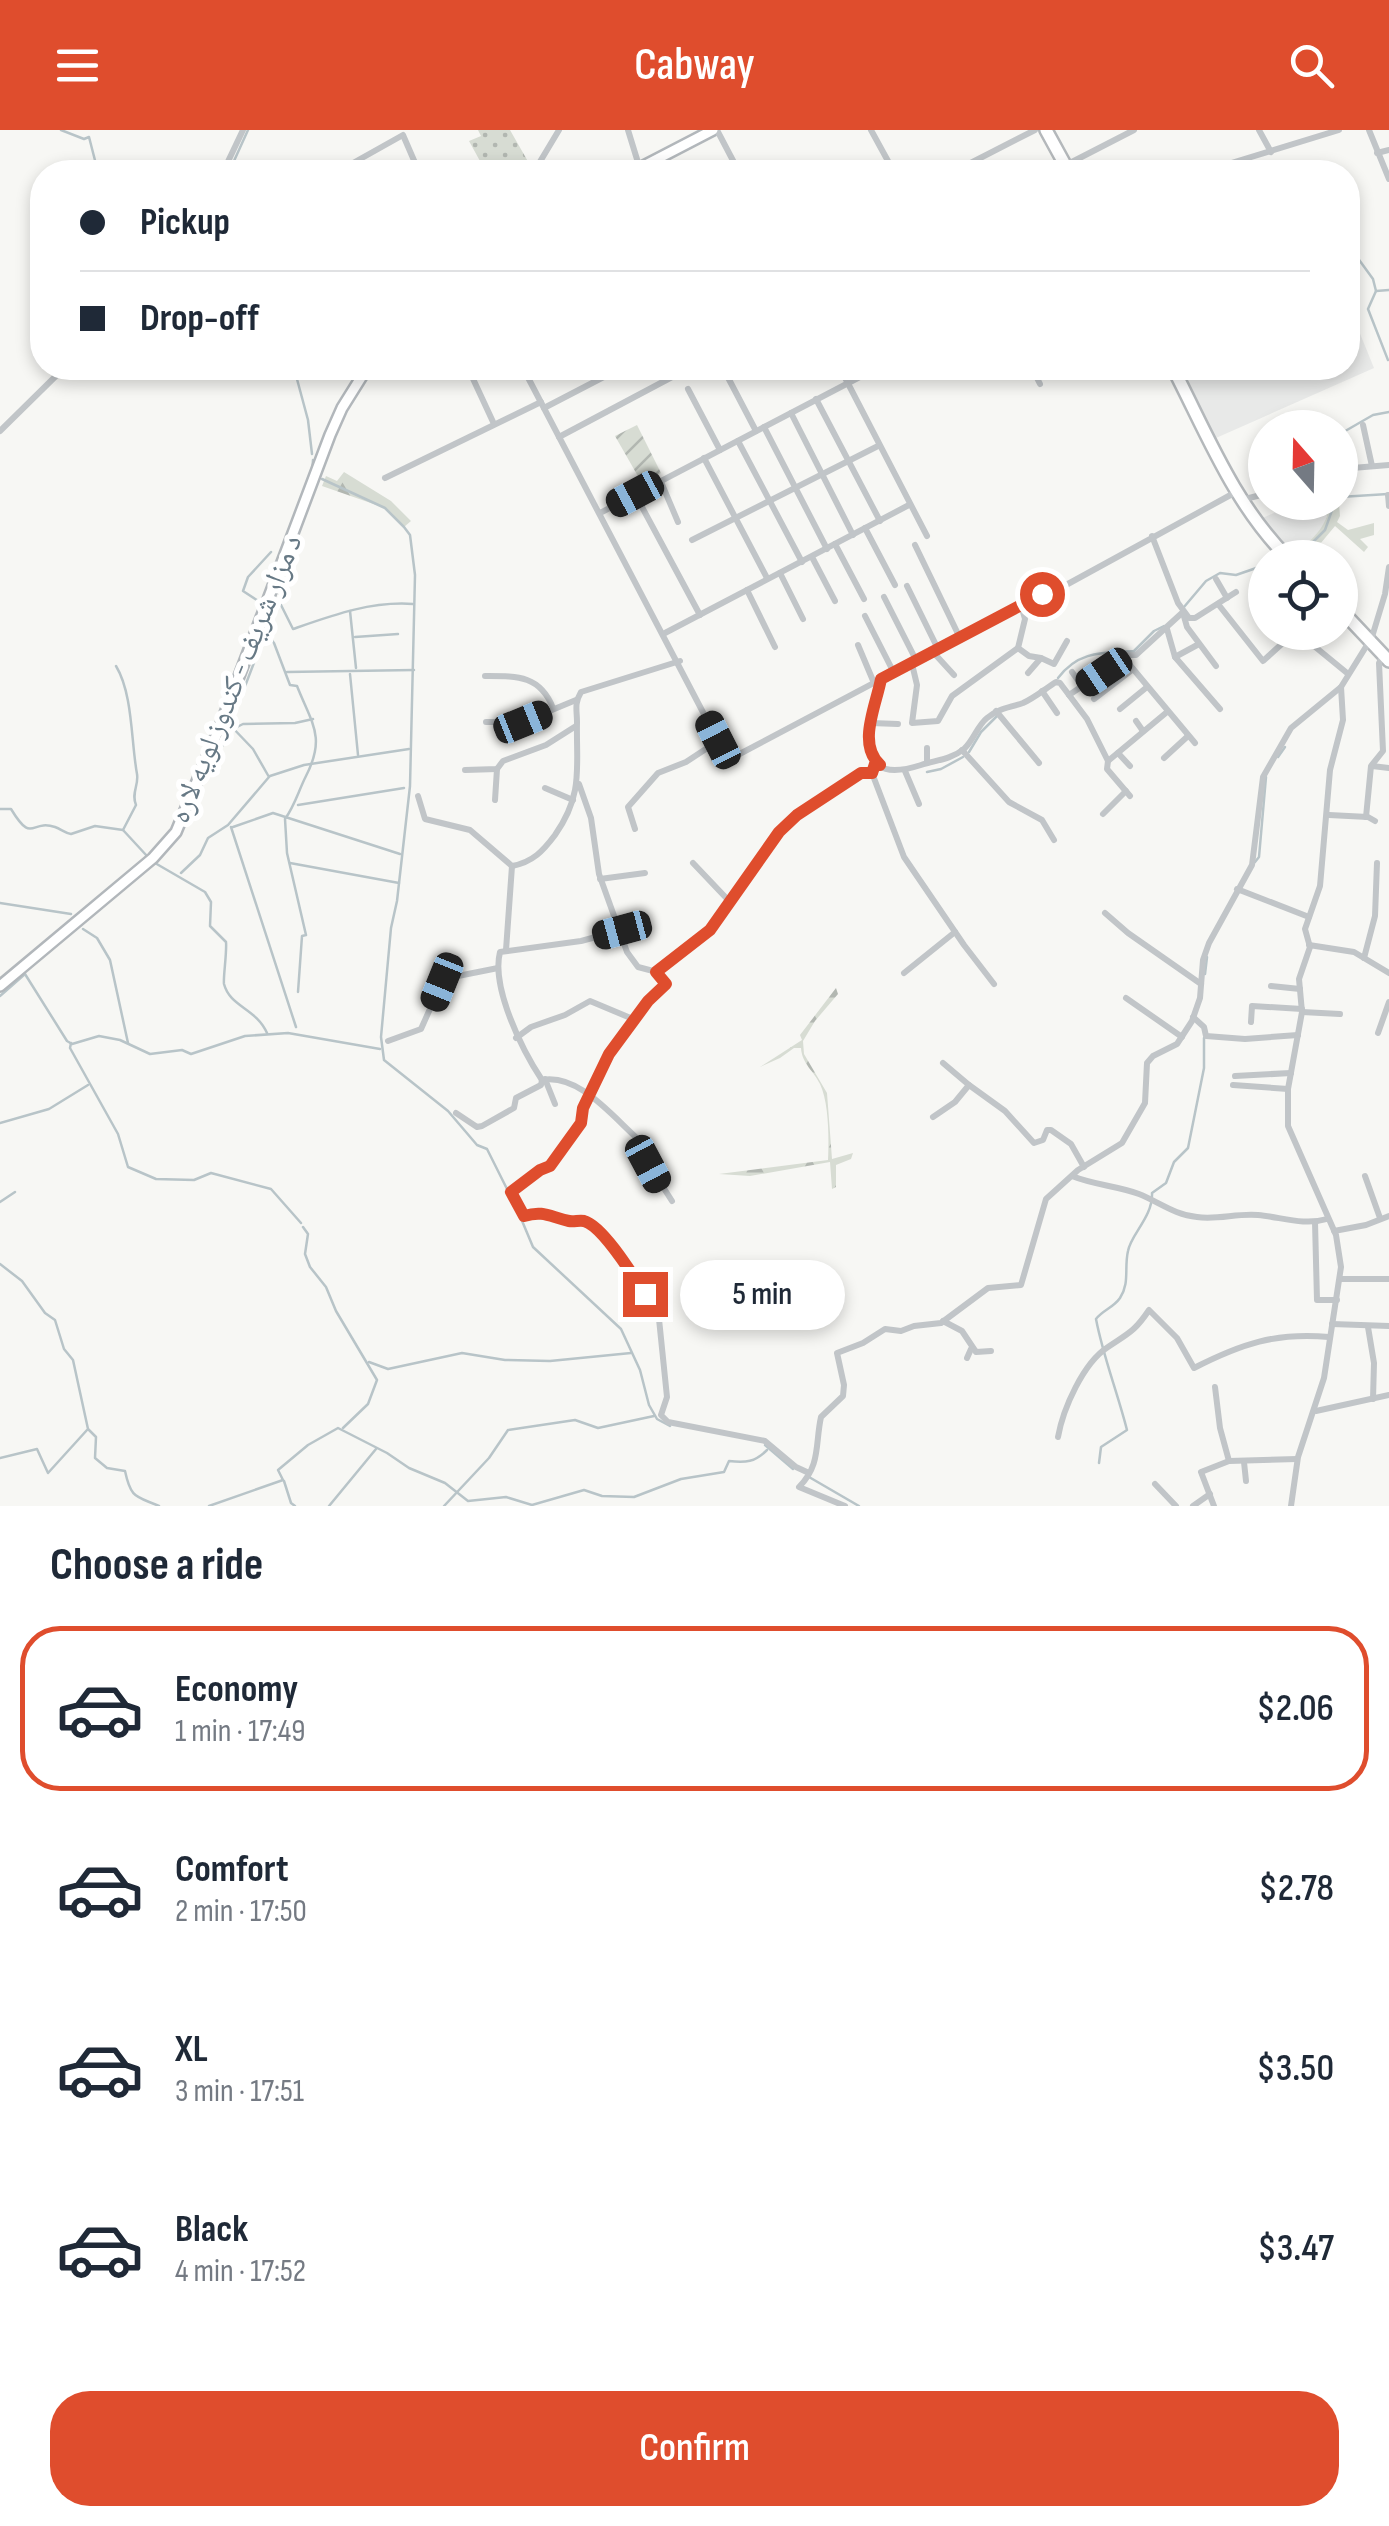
<!DOCTYPE html>
<meta charset="utf-8">
<style>
:root{--surface:#fff;--page:#f6f6f7;--text:#1f2937;--muted:#747a83;--line:#e0e1e3;--accent:#df4d2d}
body{margin:0;font-family:"Sofia Sans Condensed","Noto Naskh Arabic",sans-serif;background:var(--page);color:var(--text);height:100vh;display:flex;flex-direction:column;font-size:38px;white-space:nowrap}
*{box-sizing:border-box;margin:0}
p{font-size:32px;color:var(--muted)}
.icon{flex:none;width:55px;height:55px;fill:none;stroke:currentColor;stroke-width:2;stroke-linecap:round;stroke-linejoin:round}
.map{position:relative;height:1376px;overflow:hidden}
.sheet{display:flex;flex-direction:column;background:var(--surface);flex:1}
.sheet>*{flex:none}
.top-card{position:absolute;left:30px;top:30px;width:1330px;height:220px;border-radius:40px;box-shadow:0 5px 15px #0003;display:grid;align-content:center;height:220px;padding:0 50px;background:var(--surface)}
.needle{width:65px;rotate:340deg}
.fabs{position:absolute;left:1248px;top:280px;display:grid;gap:20px}
.fabs a{display:grid;place-items:center;width:110px;height:110px;border-radius:50%;background:var(--surface);box-shadow:0 5px 15px #0003;font-size:50px}
.end{position:absolute;width:45px;height:45px;margin:-22px;border:12px solid #df4d2d;background:#fff;box-shadow:0 0 0 5px #fff}
.from{border-radius:50%}
.bubble{position:absolute;height:70px;border-radius:35px;background:var(--surface);box-shadow:0 5px 15px #0003;font-size:32px;font-weight:600;line-height:70px;text-align:center}
.car{position:absolute;width:30px;height:60px;margin:-30px -15px;border-radius:12px;box-shadow:0 0 8px 2px #0007;background:linear-gradient(#222 24%,#8ab4d8 0 40%,#222 0 76%,#8ab4d8 0 86%,#222 0)}
.top-card b{display:flex;align-items:center;gap:35px;height:95px;font-size:38px}
.top-card b+b{border-top:2px solid var(--line)}
.top-card i{width:25px;height:25px;background:var(--text)}
ul{padding:0;list-style:none}
li{display:flex;align-items:center;gap:30px;height:165px;margin:0 20px 15px;padding:0 30px;border:5px solid transparent;border-radius:40px}
li div{flex:1}
li b{display:block;font-size:38px}
li em{font-style:normal;font-weight:600}
li.active{border-color:var(--accent)}
li>.icon{width:90px;height:90px;stroke-width:1.5}
h2{padding:0 50px;font-size:45px;line-height:120px}
.cta{display:flex;gap:20px;margin-top:auto;padding:20px 50px}
.cta a{flex:1;height:115px;border-radius:40px;background:var(--accent);color:#fff;font-size:40px;font-weight:600;line-height:115px;text-align:center}
header{display:flex;justify-content:space-between;align-items:center;height:130px;padding:0 50px;background:var(--accent);color:#fff;font-size:45px;font-weight:600}
.map>svg:first-child{display:block}
.built{fill:#e8e9e8}
.grass{fill:url(#grass-dots)}
.forest{fill:url(#forest-firs)}
.garden{fill:url(#garden-furrows)}
.lines{fill:none;stroke-linecap:round;stroke-linejoin:round}
.stream{stroke:#b8c4c8;stroke-width:2.5}
.major-casing{stroke:#b2b7bb;stroke-width:14}
.highway-casing{stroke:#b4b8bb;stroke-width:16}
.minor{stroke:#c1c5c8;stroke-width:6}
.major{stroke:#fff;stroke-width:9}
.highway{stroke:#fff;stroke-width:11}
.route{stroke:#df4d2d;stroke-width:12}
.labels{text-anchor:middle;dominant-baseline:central;stroke-width:10;stroke-linejoin:round;paint-order:stroke}
.street-label{font-size:30px;fill:#677985;stroke:#fff}
</style>
<header><svg class="icon" aria-label="menu" viewBox="0 0 24 24"><path d="M4 6h16M4 12h16M4 18h16"/></svg>Cabway<svg class="icon" aria-label="search" viewBox="0 0 24 24"><circle cx="10" cy="10" r="6"/><path d="M15 15l6 6"/></svg></header>
<div class="map">
<svg width="1389" height="1376" viewBox="0 0 1389 1376">
<defs>
<pattern id="grass-dots" width="8" height="8" patternUnits="userSpaceOnUse" patternTransform="scale(2.5)"><rect width="8" height="8" fill="#d7dcd3"/><path d="M2 2h.1M6 6h.1" fill="none" stroke="#b2b7b1" stroke-width="1.8" stroke-linecap="round"/></pattern>
<pattern id="forest-firs" width="22" height="20" patternUnits="userSpaceOnUse" patternTransform="scale(2.5)"><rect width="22" height="20" fill="#d7dcd3"/><path d="M5 1l3.5 6h-7zM16 11l3.5 6h-7z" fill="#b2b7b1"/></pattern>
<pattern id="garden-furrows" width="10" height="10" patternUnits="userSpaceOnUse" patternTransform="scale(2.5)"><rect width="10" height="10" fill="#d7dcd3"/><path d="M-1 1l2-2M0 10L10 0M9 11l2-2" fill="none" stroke="#b2b7b1"/></pattern>
</defs>
<rect width="100%" height="100%" fill="#f7f7f4"/>
<!-- built -->
<g class="built">
<polygon points="1348,174 1374,238 1216,308 1180,238 1348,238"/>
<polygon points="1286,373 1315,373 1327,386 1322,399 1300,420 1286,426 1256,391 1287,377"/>
</g>
<!-- grass -->
<polygon class="grass" points="478,0 510,0 534,42 486,42 469,11 481,6"/>
<!-- forest -->
<g class="forest">
<polygon points="344,342 391,371 411,391 404,397 385,378 322,356 326,346 337,351"/>
<path d="M1315,373H1339L1340,386L1337,392L1348,400L1374,393V405L1360,409L1368,417L1364,422L1335,396L1311,425L1285,428C1303,417 1319,407 1327,386Z"/>
<path d="M836,858L838,864L815,891L803,911L804,924L827,963L832,1029L853,1023L851,1029L836,1035V1057L832,1059L830,1032L750,1046L719,1044L828,1030C829,1009 829,973 820,954C814,941 802,934 801,918H794L780,928L760,937L802,910L800,905Z"/>
</g>
<!-- garden -->
<polygon class="garden" points="637,295 661,343 643,355 615,306"/>
<g class="lines">
<!-- stream -->
<g class="stream">
<polyline points="61,0 84,9 89,7 98,42"/>
<polyline points="229,42 248,0"/>
<polyline points="1348,97 1355,123"/>
<polyline points="1357,127 1373,149 1376,161 1389,160"/>
<polyline points="1376,161 1368,179 1388,230"/>
<polyline points="294,238 308,290 312,324"/>
<polyline points="1340,304 1373,285 1389,282"/>
<polyline points="312,345 313,330"/>
<polyline points="322,349 385,378 404,397 410,405 415,445 410,656 397,771 391,798 381,907 384,930 448,981 477,1015 487,1019 510,1065"/>
<polyline points="1340,367 1388,364"/>
<polyline points="1297,428 1325,400 1335,372"/>
<path d="M279,471L293,499C333,485 371,471 413,474"/>
<polyline points="263,474 243,461 248,447 271,422"/>
<polyline points="1184,477 1206,451 1220,443 1236,445 1265,435"/>
<polyline points="350,481 356,538"/>
<path d="M262,498L274,513L290,555L297,556C312,594 326,607 306,646C298,662 295,675 285,689L287,723L306,805L302,806L298,862"/>
<polyline points="355,507 398,504"/>
<path d="M116,536C133,564 131,612 137,644C139,655 131,663 136,675L123,700"/>
<polyline points="287,542 414,540"/>
<polyline points="350,544 358,625"/>
<path d="M1058,548C1079,520 1104,523 1134,521L1154,501L1164,496"/>
<polyline points="237,597 243,594 295,593 313,589"/>
<polyline points="969,622 981,602 998,585"/>
<polyline points="1278,627 1285,617"/>
<polyline points="213,640 281,462"/>
<polyline points="927,642 941,639 963,627"/>
<polyline points="270,646 304,635 409,619"/>
<polyline points="298,675 404,658"/>
<path d="M0,679H11C33,715 30,689 55,697C61,699 65,703 71,704L95,696L123,700L147,726"/>
<polyline points="231,697 296,897"/>
<polyline points="233,697 273,683 400,724"/>
<polyline points="1255,732 1259,727 1266,647"/>
<path d="M155,733L205,762L211,772L210,796L226,812C227,823 223,848 224,854C230,877 256,878 267,903"/>
<polyline points="290,733 399,753"/>
<polyline points="181,743 200,725 208,708 228,695 269,647 253,619 230,595"/>
<polyline points="0,773 71,784"/>
<polyline points="83,799 97,808 110,830 128,913"/>
<polyline points="1205,844 1207,827"/>
<polyline points="0,866 25,844 67,911 72,914 99,906 120,910 150,924 182,920 191,924 245,906 288,903 380,919"/>
<polyline points="71,913 70,918 118,1004 128,1037 156,1049 194,1050 211,1043 271,1059 301,1093"/>
<polyline points="0,993 49,979 88,955"/>
<polyline points="0,1072 15,1062"/>
<polyline points="520,1086 533,1117 621,1199 640,1240 649,1275 657,1289 670,1296"/>
<polyline points="303,1097 308,1104 305,1124 310,1137 326,1157 336,1181 377,1250 368,1274 343,1298"/>
<path d="M0,1134L22,1151L45,1183L55,1190L64,1219L73,1230L88,1299L96,1307L95,1328L107,1338L125,1341C131,1369 136,1366 159,1376"/>
<polyline points="369,1232 388,1239 462,1223 505,1230 550,1231 631,1223"/>
<polyline points="765,1315 793,1339"/>
<polyline points="0,1328 37,1319 48,1343 87,1300"/>
<path d="M1099,1333L1101,1317L1127,1300C1117,1261 1103,1226 1096,1189C1103,1180 1113,1178 1120,1168C1130,1153 1124,1138 1128,1121C1131,1104 1153,1087 1152,1063L1166,1053L1174,1032L1188,1018L1204,938V908"/>
<polyline points="809,1347 859,1376"/>
<polyline points="284,1351 291,1373 295,1376"/>
<path d="M209,1376L283,1350L278,1340L308,1315L338,1298L387,1323L409,1338L445,1353L468,1371L506,1367L532,1375L584,1360L602,1366L634,1367L681,1349L724,1342L729,1331C746,1333 755,1332 767,1320"/>
<polyline points="329,1376 376,1319"/>
<polyline points="444,1376 489,1328 508,1300 575,1290 598,1298 654,1286"/>
</g>
<!-- major casing -->
<g class="major-casing">
<g id="major">
<polyline points="632,42 713,0"/>
<polyline points="0,856 153,728 176,702 221,594 330,305 342,278 367,238"/>
</g>
</g>
<!-- highway casing -->
<g class="highway-casing">
<g id="highway">
<polyline points="1046,0 1069,42"/>
<path d="M1173,238C1207,304 1234,374 1288,428"/>
<polyline points="1340,479 1389,531"/>
</g>
</g>
<!-- minor -->
<g class="minor">
<polyline points="628,0 640,39"/>
<polyline points="717,0 739,42"/>
<polyline points="871,0 894,42"/>
<polyline points="1259,0 1271,22"/>
<polyline points="1369,0 1389,49"/>
<polyline points="1377,23 1389,20"/>
<polyline points="1066,35 1134,0"/>
<polyline points="223,42 243,0"/>
<polyline points="337,42 403,5 419,42"/>
<polyline points="536,42 535,40 559,0"/>
<polyline points="953,42 1035,0"/>
<polyline points="1202,42 1339,0"/>
<polyline points="468,238 494,294"/>
<polyline points="523,238 718,611 732,628 1042,464 1066,455 1236,362"/>
<polyline points="723,238 756,301"/>
<polyline points="840,238 927,406"/>
<polyline points="1032,238 1040,254"/>
<polyline points="688,259 720,320"/>
<polyline points="816,269 880,391"/>
<polyline points="544,278 621,238"/>
<polyline points="791,283 853,405"/>
<polyline points="1363,295 1372,336"/>
<polyline points="764,297 827,419"/>
<polyline points="0,301 64,238"/>
<polyline points="559,307 689,238"/>
<polyline points="738,311 802,432"/>
<polyline points="704,328 767,448"/>
<polyline points="1340,339 1389,335"/>
<polyline points="385,348 541,272"/>
<polyline points="661,352 678,392"/>
<polyline points="635,364 700,485"/>
<polyline points="1388,365 1389,376"/>
<polyline points="1241,370 1265,364"/>
<polyline points="600,383 877,238"/>
<polyline points="865,398 895,455"/>
<polyline points="1152,406 1178,473 1189,488 1195,488 1236,462"/>
<polyline points="692,410 878,316"/>
<polyline points="835,414 864,469"/>
<polyline points="915,415 960,508"/>
<polyline points="812,427 835,471"/>
<polyline points="780,443 803,489"/>
<polyline points="1216,449 1227,468"/>
<polyline points="907,456 938,519"/>
<polyline points="747,460 775,517"/>
<polyline points="884,467 916,530"/>
<polyline points="1218,474 1263,531 1295,502"/>
<polyline points="1021,475 1025,489 1018,518 1029,526 1041,528 1028,543"/>
<polyline points="1183,482 1136,525 1125,525 1124,528 1195,613"/>
<polyline points="1183,483 1187,497 1216,536"/>
<polyline points="865,486 894,543"/>
<polyline points="1167,499 1175,527 1220,579"/>
<polyline points="1297,502 1347,543"/>
<polyline points="665,503 909,375"/>
<polyline points="858,515 874,553"/>
<polyline points="933,522 954,545"/>
<polyline points="1175,527 1199,514"/>
<polyline points="1041,528 1054,534 1067,511"/>
<polyline points="1124,528 1069,565 1087,589 1108,631 1167,582"/>
<polyline points="912,534 917,555 912,593 938,591 952,566 1018,518"/>
<polyline points="1072,542 1082,556"/>
<path d="M485,546C517,546 540,545 553,578"/>
<path d="M881,551C873,592 847,659 921,635C936,630 950,630 964,619C974,610 977,596 987,588C999,578 1009,578 1023,573C1034,568 1045,559 1056,552L1060,553L1069,565"/>
<polyline points="1042,561 1057,583"/>
<polyline points="1094,569 1133,539"/>
<polyline points="1120,579 1147,557"/>
<polyline points="996,581 1039,633"/>
<polyline points="1136,591 1143,601"/>
<polyline points="486,592 523,592 576,570"/>
<polyline points="871,593 898,594"/>
<polyline points="927,618 927,633"/>
<polyline points="962,620 1009,672 1042,690 1054,710"/>
<polyline points="1118,623 1130,636"/>
<polyline points="1164,628 1188,606"/>
<polyline points="1108,631 1107,639 1130,666"/>
<polyline points="878,635 875,634 872,643 904,727 964,815 994,854"/>
<polyline points="1372,636 1389,638"/>
<polyline points="465,640 497,639 503,631 546,615 576,596"/>
<polyline points="905,641 919,674"/>
<polyline points="579,654 591,688 599,744 627,822 638,837 657,842 666,854 648,871 609,924 583,978 581,993 550,1036 540,1040 511,1063 512,1066 523,1085 544,1082 571,1092 583,1090 595,1097 626,1133 659,1189 667,1267 661,1285 668,1292 765,1311 796,1337 809,1343"/>
<polyline points="545,658 573,670"/>
<path d="M418,666L425,689L470,700L512,736C533,732 543,721 555,705C584,664 576,636 577,592C577,580 574,574 581,562L680,531"/>
<polyline points="495,670 497,639"/>
<polyline points="1103,684 1126,661"/>
<polyline points="1329,685 1368,687 1375,691"/>
<polyline points="1366,687 1371,636 1383,621 1379,533 1383,525"/>
<polyline points="635,699 628,677 658,643 686,632 718,611"/>
<polyline points="693,733 730,772"/>
<polyline points="600,749 645,743"/>
<polyline points="1237,759 1309,787"/>
<polyline points="1105,783 1128,803 1201,854"/>
<path d="M622,800L581,811L500,822C491,857 522,920 542,950C582,943 617,993 646,1016L649,1035L672,1071"/>
<polyline points="1309,815 1354,822 1389,843"/>
<polyline points="506,820 512,736"/>
<polyline points="1364,828 1375,786 1377,733"/>
<polyline points="657,842 710,801 779,702 797,685 861,643 872,643"/>
<polyline points="904,843 955,802"/>
<polyline points="1271,856 1300,859"/>
<polyline points="1126,868 1182,907"/>
<polyline points="1302,882 1340,884"/>
<polyline points="1193,887 1204,897 1206,906 1245,909 1298,905"/>
<polyline points="1251,892 1252,876 1302,879"/>
<polyline points="1378,903 1389,872"/>
<polyline points="516,908 531,897 565,885 590,871 633,889"/>
<polyline points="388,911 421,899 442,852 448,848 498,838"/>
<polyline points="943,933 969,955"/>
<polyline points="1235,946 1291,943"/>
<polyline points="545,949 555,974"/>
<polyline points="1233,955 1288,959"/>
<polyline points="456,983 477,997 482,996 514,978 516,968 541,955 542,950"/>
<polyline points="933,987 955,972 969,955 1005,981 1034,1013 1043,1010 1047,1000 1051,1000 1071,1014 1084,1037"/>
<path d="M1072,1046C1094,1055 1118,1056 1139,1064C1159,1072 1175,1085 1197,1087C1218,1090 1237,1083 1258,1085C1281,1087 1304,1096 1327,1089"/>
<polyline points="1365,1046 1380,1088"/>
<polyline points="1315,1092 1317,1170 1337,1170"/>
<polyline points="1334,1101 1366,1095 1389,1086"/>
<polyline points="1341,1149 1389,1149"/>
<polyline points="943,1191 962,1201 976,1222 991,1221"/>
<polyline points="1332,1194 1389,1196"/>
<polyline points="1368,1197 1374,1233 1373,1269"/>
<polyline points="967,1228 971,1219"/>
<polyline points="1215,1257 1220,1298 1229,1331"/>
<polyline points="1316,1281 1389,1265"/>
<path d="M1058,1307C1063,1279 1083,1233 1108,1217C1129,1203 1135,1201 1149,1180L1177,1208L1194,1238C1241,1214 1276,1202 1329,1207"/>
<polyline points="1244,1332 1246,1351"/>
<polyline points="1155,1354 1176,1376"/>
<path d="M845,1376L799,1357C821,1335 815,1314 821,1287L843,1266L844,1255L837,1223L863,1213L885,1199L901,1201L914,1196L941,1193L988,1158L1021,1155L1046,1069L1078,1040L1122,1013L1145,973L1147,933L1153,926L1177,914L1192,891L1200,868L1203,830L1209,813L1252,735L1263,647L1291,598L1341,557"/>
<polyline points="1193,1376 1210,1364"/>
<polyline points="1214,1376 1201,1342 1229,1331 1297,1329"/>
<polyline points="1291,1376 1298,1327 1324,1248 1341,1137 1336,1105 1288,996 1288,959 1302,882 1299,849 1310,817 1305,799 1320,756 1330,640 1343,590 1341,557 1372,507 1385,464 1389,437"/>
</g>
<!-- major -->
<use href="#major" class="major"/>
<!-- highway -->
<use href="#highway" class="highway"/>
</g>
<g class="lines">
<!-- route -->
<path class="route" d="M645,1164C634,1147 603,1096 584,1091C579,1090 574,1092 569,1091C550,1087 544,1080 524,1086L511,1062L540,1040L550,1036L581,993L583,978L609,924L648,871L666,854L656,842L710,800L779,702L797,685L861,643H872L875,634L880,635C857,614 876,576 881,549L1042,464"/>
</g>
<g class="labels">
<!-- street labels -->
<g class="street-label">
<text transform="translate(236 549) rotate(-68)">د مزار شریف - کندوز لویه لاره</text>
</g>
</g>
</svg>
<div class="fabs">
<a><svg class="needle" viewBox="-14 -14 28 28"><path d="M0-13l5 13h-10z" fill="#e53935"/><path d="M0 13l5-13h-10z" fill="#747a83"/></svg></a>
<a><svg class="icon" aria-label="locate" viewBox="0 0 24 24"><circle cx="12" cy="12" r="6"/><path d="M12 2v4M12 18v4M2 12h4M18 12h4"/></svg></a>
</div>
<i class="end from" style="left:1042px;top:464px"></i>
<i class="end" style="left:645px;top:1164px"></i>
<div class="bubble" style="left:680px;top:1130px;width:165px">5 min</div>
<i class="car" style="left:635px;top:364px;rotate:242deg"></i>
<i class="car" style="left:1104px;top:542px;rotate:236deg"></i>
<i class="car" style="left:523px;top:592px;rotate:68deg"></i>
<i class="car" style="left:718px;top:610px;rotate:333deg"></i>
<i class="car" style="left:622px;top:800px;rotate:255deg"></i>
<i class="car" style="left:442px;top:852px;rotate:202deg"></i>
<i class="car" style="left:648px;top:1034px;rotate:152deg"></i>
<div class="top-card">
<b><i class="from"></i>Pickup</b>
<b><i></i>Drop-off</b>
</div>
</div>
<section class="sheet">
<h2>Choose a ride</h2>
<ul>
<li class="active"><svg class="icon" aria-label="car" viewBox="0 0 24 24"><path d="M5 17H2v-5l4-1 3-4h7l3 4 3 1v5h-3M9 17h6M6 11h13"/><circle cx="7" cy="17" r="2"/><circle cx="17" cy="17" r="2"/></svg><div><b>Economy</b><p>1 min · 17:49</p></div><em>$2.06</em></li>
<li><svg class="icon" aria-label="car" viewBox="0 0 24 24"><path d="M5 17H2v-5l4-1 3-4h7l3 4 3 1v5h-3M9 17h6M6 11h13"/><circle cx="7" cy="17" r="2"/><circle cx="17" cy="17" r="2"/></svg><div><b>Comfort</b><p>2 min · 17:50</p></div><em>$2.78</em></li>
<li><svg class="icon" aria-label="car" viewBox="0 0 24 24"><path d="M5 17H2v-5l4-1 3-4h7l3 4 3 1v5h-3M9 17h6M6 11h13"/><circle cx="7" cy="17" r="2"/><circle cx="17" cy="17" r="2"/></svg><div><b>XL</b><p>3 min · 17:51</p></div><em>$3.50</em></li>
<li><svg class="icon" aria-label="car" viewBox="0 0 24 24"><path d="M5 17H2v-5l4-1 3-4h7l3 4 3 1v5h-3M9 17h6M6 11h13"/><circle cx="7" cy="17" r="2"/><circle cx="17" cy="17" r="2"/></svg><div><b>Black</b><p>4 min · 17:52</p></div><em>$3.47</em></li>
</ul>
<div class="cta"><a>Confirm</a></div>
</section>
